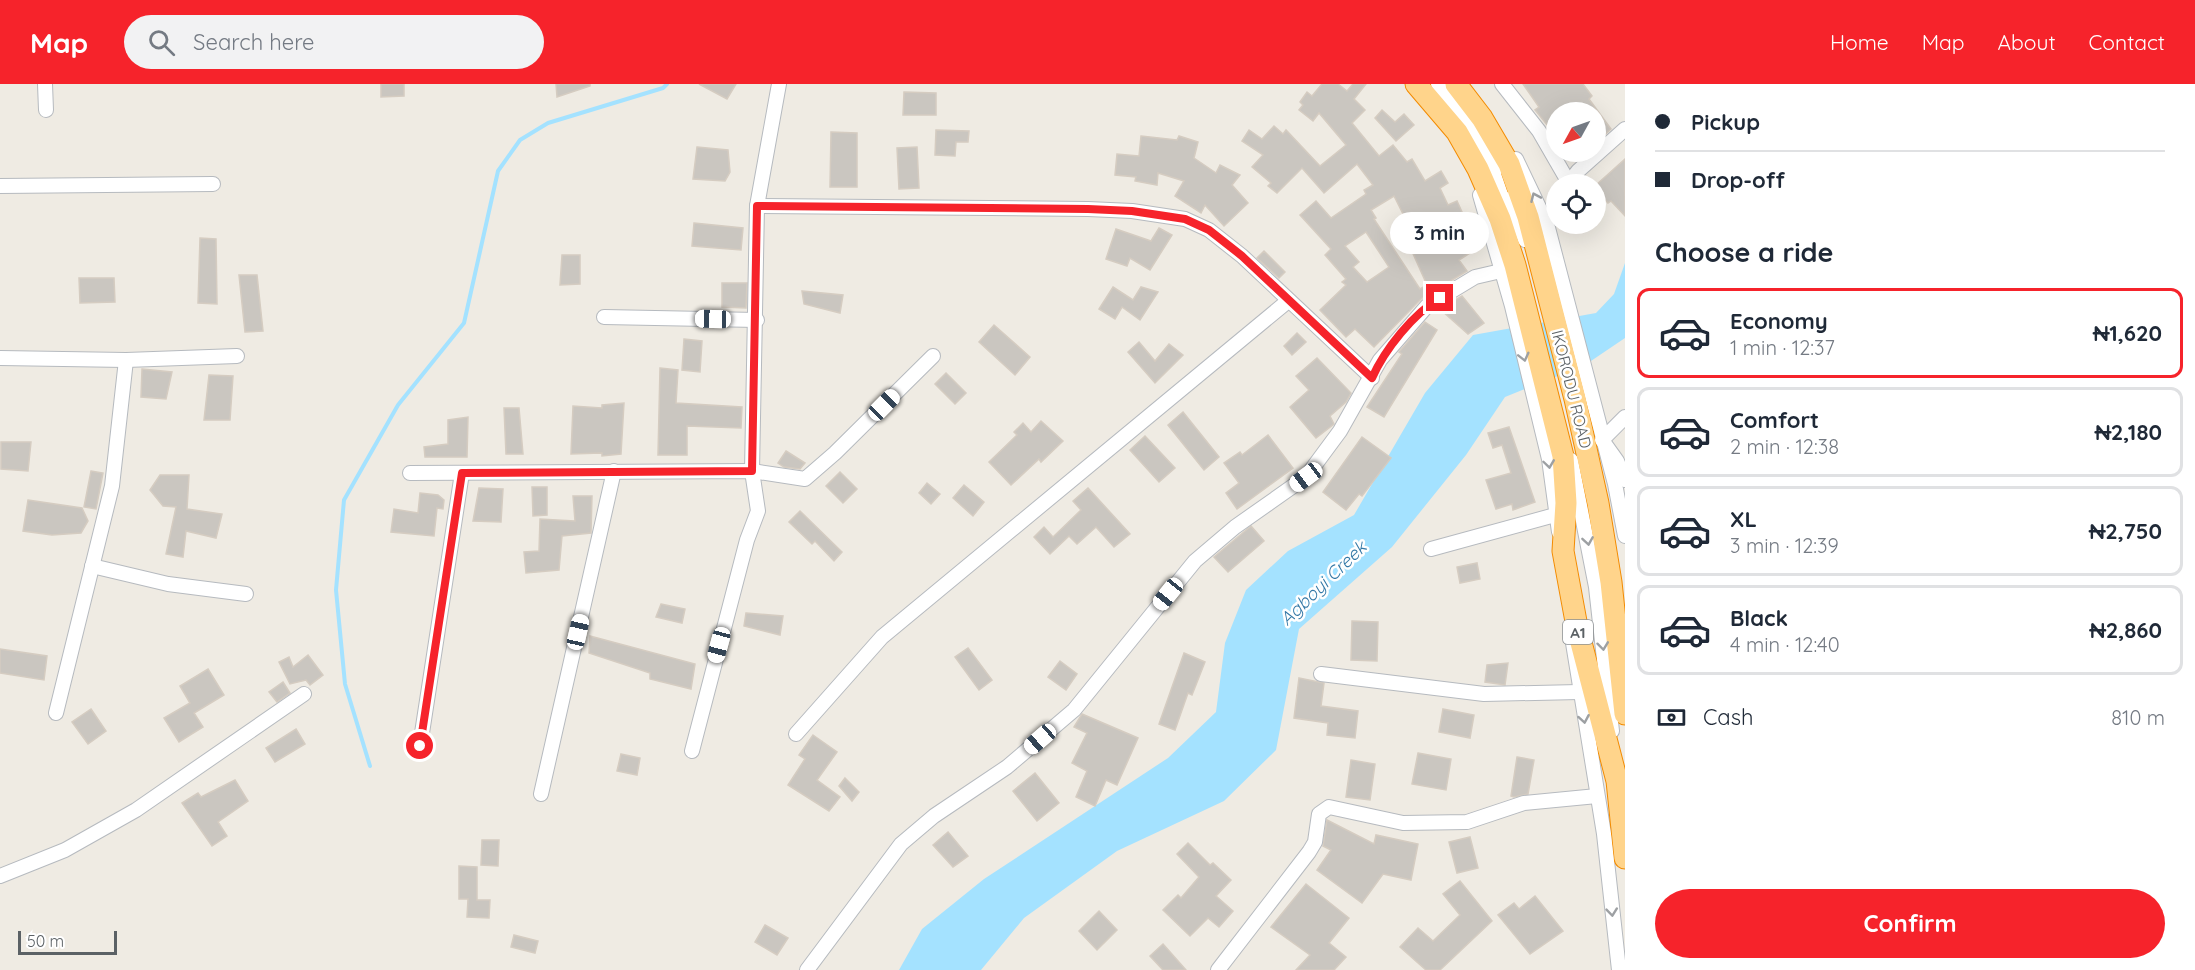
<!DOCTYPE html>
<meta charset="utf-8">
<style>
:root{--surface:#fff;--page:#f2f2f3;--text:#1f2937;--muted:#747a83;--line:#e0e1e3;--accent:#f6232b}
body{margin:0;font-family:Quicksand,sans-serif;background:var(--page);color:var(--text);height:100vh;display:flex;flex-direction:column;font-size:22px;white-space:nowrap}
*{box-sizing:border-box;margin:0}
p{font-size:20px;color:var(--muted)}
.icon{flex:none;width:33px;height:33px;fill:none;stroke:currentColor;stroke-width:2;stroke-linecap:round;stroke-linejoin:round}
.map{position:relative;flex:1;overflow:hidden}
.sheet{display:flex;flex-direction:column;background:var(--surface);width:570px}
.sheet>*{flex:none}
.hud{display:grid;align-content:center;height:132px;padding:0 30px;background:var(--surface)}
.needle{width:39px;rotate:230deg}
.tools{position:absolute;left:1546px;top:18px;display:grid;gap:12px}
.tools a{display:grid;place-items:center;width:60px;height:60px;border-radius:50%;background:var(--surface);box-shadow:0 6px 24px #0002;font-size:30px}
.scale{position:absolute;left:18px;bottom:15px;width:99px;box-sizing:border-box;padding-left:6px;border:3px solid #5b6165;border-top:0;font-size:16px;line-height:21px;white-space:nowrap;color:#5b6165;-webkit-text-stroke:4px #fff;paint-order:stroke}
.end{position:absolute;width:27px;height:27px;margin:-14px;border:8px solid #f6232b;background:#fff;box-shadow:0 0 0 3px #fff}
.from{border-radius:50%}
.bubble{position:absolute;height:42px;border-radius:21px;background:var(--surface);box-shadow:0 6px 24px #0002;font-size:20px;font-weight:700;line-height:42px;text-align:center}
.car{position:absolute;width:18px;height:36px;margin:-18px -9px;border-radius:8px;box-shadow:0 0 4px 2px #0007;background:linear-gradient(#fff 24%,#345 0 40%,#fff 0 76%,#345 0 86%,#fff 0)}
.hud b{display:flex;align-items:center;gap:21px;height:57px;font-size:22px}
.hud b+b{border-top:2px solid var(--line)}
.hud i{width:15px;height:15px;background:var(--text)}
ul{padding:0;list-style:none}
li{display:flex;align-items:center;gap:18px;height:90px;margin:0 12px 9px;padding:0 18px;border:3px solid var(--line);border-radius:12px}
li div{flex:1}
li b{display:block;font-size:22px}
li em{font-style:normal;font-weight:700}
li.active{border-color:var(--accent)}
li>.icon{width:54px;height:54px;stroke-width:1.5}
h2{padding:0 30px;font-size:27px;line-height:72px}
.pay{display:flex;align-items:center;gap:15px;height:66px;padding:0 30px;font-size:22px}
.pay p{margin-inline-start:auto}
.button{display:flex;gap:12px;margin-top:auto;padding:12px 30px}
.button a{flex:1;height:69px;border-radius:36px;background:var(--accent);color:#fff;font-size:24px;font-weight:700;line-height:69px;text-align:center}
header{display:flex;align-items:center;gap:36px;box-sizing:border-box;height:84px;padding:0 30px;background:var(--accent);color:#fff}
header strong{font-size:28px}
nav{display:flex;gap:33px;margin-inline-start:auto;font-size:21px}
.search{width:420px;height:54px;background:var(--page);display:flex;align-items:center;gap:15px;box-sizing:border-box;padding:0 21px;border-radius:33px;color:var(--muted);font-size:22px}
main{display:flex;flex:1;min-height:0}
.map>svg:first-child{display:block}
.water{fill:#a4e2ff}
.lines{fill:none;stroke-linecap:round;stroke-linejoin:round}
.stream{stroke:#a4e2ff;stroke-width:4}
.building{fill:#cac6c0;stroke:#d5ccc1;stroke-width:1.5;fill-rule:evenodd}
.minor-casing{stroke:#b6babf;stroke-width:16}
.highway-casing{stroke:#f38b00;stroke-width:23}
.minor{stroke:#fff;stroke-width:14}
.highway{stroke:#ffd48b;stroke-width:21}
.oneway{stroke:#9da0a3}
.route{stroke:#f6232b;stroke-width:8}
.labels{text-anchor:middle;dominant-baseline:central;stroke-width:5;stroke-linejoin:round;paint-order:stroke}
.shield{fill:#fff;stroke:#8c9093;stroke-width:1.5}
.shield-label{font-size:15px;font-weight:bold;fill:#5b6165}
.street-label{font-size:16px;fill:#5b6165;stroke:#fff}
.water-label{font-size:18px;font-style:italic;fill:#3479a7;stroke:#fff}
</style>
<header>
<strong>Map</strong>
<div class="search"><svg class="icon" aria-label="search" viewBox="0 0 24 24"><circle cx="10" cy="10" r="6"/><path d="M15 15l6 6"/></svg>Search here</div>
<nav><a>Home</a><a>Map</a><a>About</a><a>Contact</a></nav>
</header>
<main>
<div class="map">
<svg width="1625" height="886" viewBox="0 0 1625 886">
<rect width="100%" height="100%" fill="#efebe3"/>
<!-- water -->
<polygon class="water" points="1625,179 1625,254 1585,281 1505,313 1466,371 1392,463 1299,545 1276,666 1224,717 1117,767 1024,834 981,886 899,886 922,845 984,795 1168,674 1216,628 1225,559 1246,506 1288,467 1354,431 1425,309 1473,251 1596,229 1614,210"/>
<g class="lines">
<!-- stream -->
<polyline class="stream" points="370,682 345,600 336,506 344,416 398,321 464,239 498,87 520,56 548,39 663,4 667,0"/>
</g>
<!-- building -->
<g class="building">
<polygon points="381,0 404,0 404,12 381,13"/>
<polygon points="556,0 590,0 590,2 557,13"/>
<polygon points="699,0 736,0 727,15"/>
<path d="M1322,0H1338L1347,7L1353,0H1366L1354,15L1365,26L1352,39L1379,72L1393,61L1407,78L1412,75L1425,97L1441,87L1448,99L1440,104L1448,121L1457,117L1467,139L1461,142L1467,154L1462,156L1470,169L1459,176L1467,187L1422,214L1374,263L1355,245L1346,253L1320,226L1346,201L1342,198L1346,195L1325,171L1331,165L1300,131L1316,117L1331,134L1366,110L1364,106L1373,101L1357,80L1324,109L1302,84L1277,109L1268,102L1271,99L1252,83L1263,71L1242,57L1249,46L1262,55L1274,42L1283,50L1286,46L1320,82L1346,61L1319,29L1313,37L1299,26L1303,21L1300,18L1307,8L1312,12ZM1394,112L1409,142L1402,145L1427,201L1420,205L1374,135L1376,134L1371,126ZM1366,148L1389,183L1367,198L1353,183L1359,178L1345,162Z"/>
<polygon points="1523,0 1583,0 1592,12 1589,15 1611,45 1596,59 1596,28 1557,28 1557,53 1535,26 1539,23"/>
<polygon points="904,8 936,9 936,31 903,31"/>
<polygon points="1382,26 1395,38 1404,30 1414,41 1396,57 1375,34"/>
<polygon points="936,46 969,47 968,58 956,58 955,72 935,71"/>
<polygon points="831,48 857,49 857,103 830,103"/>
<polygon points="1141,52 1177,56 1179,52 1198,58 1194,74 1216,89 1220,81 1240,91 1232,101 1248,119 1224,142 1205,121 1201,129 1175,112 1184,97 1158,89 1157,101 1135,97 1136,93 1115,91 1117,70 1139,72"/>
<polygon points="697,63 728,66 730,88 725,97 693,95"/>
<polygon points="917,63 919,104 899,105 897,64"/>
<polygon points="1625,75 1625,132 1611,117 1608,119 1596,106 1596,101"/>
<polygon points="694,139 743,144 741,166 692,162"/>
<polygon points="1159,144 1172,151 1150,186 1130,174 1127,182 1106,175 1116,145 1151,157"/>
<polygon points="200,154 216,155 217,220 198,219"/>
<polygon points="1264,167 1285,188 1279,194 1257,174"/>
<polygon points="562,171 580,171 580,200 560,201"/>
<polygon points="239,191 257,191 263,247 245,248"/>
<polygon points="79,194 114,194 115,218 80,219"/>
<polygon points="722,199 747,199 746,224 722,223"/>
<polygon points="1113,203 1133,216 1141,203 1158,208 1140,236 1122,223 1115,235 1099,225"/>
<polygon points="802,207 843,211 840,229 804,220"/>
<polygon points="1462,212 1484,239 1468,250 1440,225"/>
<polygon points="1425,238 1437,246 1384,333 1367,323 1402,270 1399,268"/>
<polygon points="994,241 1030,273 1015,291 979,258"/>
<polygon points="1297,249 1306,258 1292,271 1284,262"/>
<polygon points="684,255 702,257 700,288 682,286"/>
<polygon points="1139,258 1155,277 1169,260 1183,271 1155,299 1128,268"/>
<polygon points="1317,274 1351,309 1346,318 1330,332 1334,340 1316,354 1290,323 1309,306 1296,292"/>
<polygon points="660,284 678,286 676,319 742,323 741,344 687,342 687,371 658,371"/>
<polygon points="142,285 172,288 166,315 141,313"/>
<polygon points="946,289 966,309 955,320 935,300"/>
<polygon points="209,291 233,292 230,336 204,336"/>
<polygon points="624,319 621,370 602,372 602,369 571,370 573,322 602,324 602,321"/>
<polygon points="504,324 519,324 523,370 506,370"/>
<polygon points="1183,328 1219,373 1204,386 1168,341"/>
<polygon points="468,333 467,373 425,373 424,363 448,360 448,336"/>
<polygon points="1041,337 1063,357 1041,378 1039,375 1011,401 989,378 1017,351 1014,348 1023,339 1031,348"/>
<polygon points="1509,343 1535,418 1513,426 1512,420 1496,425 1486,396 1511,389 1502,361 1493,364 1488,349"/>
<polygon points="1268,351 1293,384 1237,425 1226,409 1239,399 1224,379 1240,368 1242,371"/>
<polygon points="1145,352 1175,384 1159,398 1130,366"/>
<polygon points="1362,353 1391,374 1362,412 1359,410 1346,426 1323,408"/>
<polygon points="1,358 31,358 28,387 1,385"/>
<polygon points="786,367 805,379 800,385 784,383 778,379"/>
<polygon points="91,387 103,389 96,425 84,423"/>
<polygon points="840,388 857,405 843,419 826,402"/>
<polygon points="160,391 189,391 187,425 222,430 216,454 186,447 183,473 166,470 176,423 163,422 150,406"/>
<polygon points="927,399 940,410 931,420 919,409"/>
<polygon points="964,401 984,418 973,432 953,414"/>
<polygon points="532,403 547,403 547,431 533,432"/>
<polygon points="479,404 503,405 501,438 473,437"/>
<polygon points="1088,404 1130,450 1114,463 1096,443 1077,460 1069,452 1050,470 1034,453 1044,443 1053,453 1081,426 1073,417"/>
<polygon points="420,409 438,411 444,416 443,425 437,424 434,452 391,448 394,425 418,429"/>
<polygon points="573,412 592,412 591,449 562,452 559,486 526,489 524,468 539,467 540,435 575,437"/>
<polygon points="28,416 82,424 88,437 81,449 52,451 23,447"/>
<polygon points="800,427 842,468 834,477 815,457 812,460 789,438"/>
<polygon points="1251,442 1264,457 1228,488 1214,473"/>
<polygon points="1477,479 1480,495 1460,499 1457,483"/>
<polygon points="661,520 685,525 682,539 656,533"/>
<polygon points="746,529 783,532 780,551 744,542"/>
<polygon points="1352,537 1378,538 1377,577 1351,576"/>
<polygon points="590,552 695,580 691,605 650,595 650,589 589,569"/>
<polygon points="968,564 992,596 979,606 955,573"/>
<polygon points="0,565 47,572 44,596 0,589"/>
<polygon points="1184,569 1205,578 1192,611 1188,609 1175,646 1159,640"/>
<polygon points="308,571 323,591 310,601 306,596 290,600 279,578 289,573 293,583"/>
<polygon points="1060,577 1077,590 1066,606 1048,593"/>
<polygon points="1508,579 1505,601 1485,598 1487,581"/>
<polygon points="208,585 224,611 194,629 203,643 179,658 164,634 190,619 180,602"/>
<polygon points="1299,594 1324,599 1321,622 1358,627 1355,654 1327,651 1328,639 1294,634"/>
<polygon points="283,598 290,609 277,618 269,608"/>
<polygon points="91,625 106,647 88,660 72,638"/>
<polygon points="1443,625 1474,631 1470,654 1439,648"/>
<polygon points="1082,630 1138,654 1117,701 1106,696 1095,722 1076,713 1087,687 1072,679 1087,649 1074,643"/>
<polygon points="296,645 305,660 275,678 266,664"/>
<polygon points="813,651 837,668 817,696 840,713 829,727 788,701 805,675 799,671"/>
<polygon points="1418,669 1451,675 1446,706 1412,700"/>
<polygon points="621,670 640,674 637,691 617,687"/>
<polygon points="1517,673 1534,676 1528,710 1514,713 1511,712"/>
<polygon points="1351,676 1375,680 1370,716 1346,713"/>
<polygon points="1035,689 1059,719 1037,737 1013,707"/>
<polygon points="845,694 859,708 852,717 839,702"/>
<polygon points="235,696 248,717 218,738 227,752 212,762 182,719 198,709 201,713"/>
<polygon points="1327,736 1374,760 1376,751 1418,760 1411,796 1383,790 1362,819 1317,786 1331,766 1323,762"/>
<polygon points="948,748 968,772 953,783 933,761"/>
<polygon points="1470,753 1478,784 1457,789 1449,758"/>
<polygon points="482,756 499,756 498,782 481,781"/>
<polygon points="1188,759 1210,781 1213,779 1231,796 1216,812 1233,827 1219,843 1208,834 1190,852 1163,826 1178,811 1181,814 1199,793 1177,770"/>
<polygon points="459,782 477,783 477,816 490,816 489,834 467,833 468,815 459,815"/>
<polygon points="1460,797 1492,837 1440,886 1426,886 1400,863 1418,844 1433,857 1460,831 1443,810"/>
<polygon points="1306,800 1349,834 1329,859 1346,873 1334,886 1296,886 1310,871 1271,843"/>
<polygon points="1535,812 1563,847 1530,870 1498,831 1514,819 1519,825"/>
<polygon points="1099,827 1117,846 1097,866 1079,847"/>
<polygon points="765,841 788,854 777,871 755,858"/>
<polygon points="514,851 538,857 535,869 511,863"/>
<polygon points="1163,860 1186,886 1163,886 1150,872"/>
</g>
<g class="lines">
<!-- minor casing -->
<g class="minor-casing">
<g id="minor">
<polyline points="45,0 46,26"/>
<polyline points="1438,0 1456,22 1495,87"/>
<polyline points="1502,0 1539,47 1569,99"/>
<polyline points="1516,75 1547,140 1615,400 1625,452"/>
<polyline points="1490,79 1507,128"/>
<polyline points="1568,100 1578,87 1625,45"/>
<polyline points="0,102 213,100"/>
<polyline points="1480,111 1512,222 1549,375 1559,448"/>
<polyline points="1509,115 1525,156"/>
<polyline points="757,122 1088,125 1132,127 1185,135 1209,146 1242,172 1372,294"/>
<polyline points="604,233 757,236"/>
<polyline points="0,274 126,276 237,272"/>
<polyline points="1625,333 1602,356 1617,377 1625,396"/>
<polyline points="1571,376 1596,503 1612,647"/>
<polyline points="410,389 752,387 805,395 835,369 933,272"/>
<polyline points="1431,465 1555,431"/>
<polyline points="92,482 168,500 246,510"/>
<polyline points="1572,553 1604,750 1619,886"/>
<polyline points="1321,590 1484,610 1579,608"/>
<polyline points="56,629 112,402 126,276"/>
<polyline points="796,650 882,553 1288,217"/>
<polyline points="420,662 462,389"/>
<polyline points="692,667 747,456 758,427 752,387 757,122 779,0"/>
<polyline points="541,710 614,387"/>
<polyline points="0,792 65,766 136,726 304,610"/>
<polyline points="807,886 901,760 934,732 1007,683 1074,626 1195,477 1235,443 1306,393 1340,347 1380,276 1427,222 1475,193 1501,187"/>
<polyline points="1218,886 1309,768 1315,758 1319,730 1329,723 1403,739 1467,738 1524,719 1597,712"/>
</g>
</g>
<!-- highway casing -->
<g class="highway-casing">
<g id="highway">
<polyline points="1416,0 1457,48 1478,85 1500,135 1515,181 1563,372 1566,419 1563,467 1577,543 1617,697 1625,774"/>
<polyline points="1456,0 1482,34 1509,80 1528,133 1575,315 1598,419 1611,498 1625,630"/>
</g>
</g>
<!-- minor -->
<use href="#minor" class="minor"/>
<!-- highway -->
<use href="#highway" class="highway"/>
</g>
<!-- one-way arrows -->
<defs><path id="oneway-chevron" d="M-2-3.5L2.5 0L-2 3.5" fill="none" stroke-width="1.6" stroke-linecap="round" stroke-linejoin="round" transform="scale(1.5)"/></defs>
<g class="oneway">
<use href="#oneway-chevron" transform="translate(1535 113) rotate(-114)"/>
<use href="#oneway-chevron" transform="translate(1524 273) rotate(76)"/>
<use href="#oneway-chevron" transform="translate(1549 380) rotate(82)"/>
<use href="#oneway-chevron" transform="translate(1588 457) rotate(81)"/>
<use href="#oneway-chevron" transform="translate(1603 562) rotate(83)"/>
<use href="#oneway-chevron" transform="translate(1584 635) rotate(80)"/>
<use href="#oneway-chevron" transform="translate(1612 828) rotate(84)"/>
</g>
<g class="lines">
<!-- route -->
<path class="route" d="M420,662L462,389L752,387L757,122L1088,125L1132,127L1185,135L1209,146L1242,172L1372,294C1385,265 1413,230 1440,214"/>
</g>
<g class="labels">
<!-- shield labels -->
<rect class="shield" x="1563" y="536" width="30" height="24" rx="4.5"/>
<g class="shield-label">
<text x="1578" y="548">A1</text>
</g>
<!-- street labels -->
<g class="street-label">
<text transform="translate(1572 305) rotate(76)">IKORODU ROAD</text>
</g>
<!-- water labels -->
<g class="water-label">
<text transform="translate(1323 499) rotate(-44)">Agboyi Creek</text>
</g>
</g>
</svg>
<div class="tools">
<a><svg class="needle" viewBox="-14 -14 28 28"><path d="M0-13l5 13h-10z" fill="#e53935"/><path d="M0 13l5-13h-10z" fill="#747a83"/></svg></a>
<a><svg class="icon" aria-label="locate" viewBox="0 0 24 24"><circle cx="12" cy="12" r="6"/><path d="M12 2v4M12 18v4M2 12h4M18 12h4"/></svg></a>
</div>
<div class="scale">50 m</div>
<i class="end from" style="left:420px;top:662px"></i>
<i class="end" style="left:1440px;top:214px"></i>
<div class="bubble" style="left:1390px;top:128px;width:99px">3 min</div>
<i class="car" style="left:713px;top:235px;rotate:271deg"></i>
<i class="car" style="left:884px;top:321px;rotate:45deg"></i>
<i class="car" style="left:1306px;top:393px;rotate:233deg"></i>
<i class="car" style="left:1168px;top:510px;rotate:219deg"></i>
<i class="car" style="left:578px;top:548px;rotate:13deg"></i>
<i class="car" style="left:719px;top:561px;rotate:195deg"></i>
<i class="car" style="left:1040px;top:655px;rotate:229deg"></i>
</div>
<section class="sheet">
<div class="hud">
<b><i class="from"></i>Pickup</b>
<b><i></i>Drop-off</b>
</div>
<h2>Choose a ride</h2>
<ul>
<li class="active"><svg class="icon" aria-label="car" viewBox="0 0 24 24"><path d="M5 17H2v-5l4-1 3-4h7l3 4 3 1v5h-3M9 17h6M6 11h13"/><circle cx="7" cy="17" r="2"/><circle cx="17" cy="17" r="2"/></svg><div><b>Economy</b><p>1 min · 12:37</p></div><em>₦1,620</em></li>
<li><svg class="icon" aria-label="car" viewBox="0 0 24 24"><path d="M5 17H2v-5l4-1 3-4h7l3 4 3 1v5h-3M9 17h6M6 11h13"/><circle cx="7" cy="17" r="2"/><circle cx="17" cy="17" r="2"/></svg><div><b>Comfort</b><p>2 min · 12:38</p></div><em>₦2,180</em></li>
<li><svg class="icon" aria-label="car" viewBox="0 0 24 24"><path d="M5 17H2v-5l4-1 3-4h7l3 4 3 1v5h-3M9 17h6M6 11h13"/><circle cx="7" cy="17" r="2"/><circle cx="17" cy="17" r="2"/></svg><div><b>XL</b><p>3 min · 12:39</p></div><em>₦2,750</em></li>
<li><svg class="icon" aria-label="car" viewBox="0 0 24 24"><path d="M5 17H2v-5l4-1 3-4h7l3 4 3 1v5h-3M9 17h6M6 11h13"/><circle cx="7" cy="17" r="2"/><circle cx="17" cy="17" r="2"/></svg><div><b>Black</b><p>4 min · 12:40</p></div><em>₦2,860</em></li>
</ul>
<div class="pay"><svg class="icon" aria-label="cash" viewBox="0 0 24 24"><path d="M3 7h18v10H3z"/><circle cx="12" cy="12" r="2"/></svg>Cash<p>810 m</p></div>
<div class="button"><a>Confirm</a></div>
</section>
</main>
